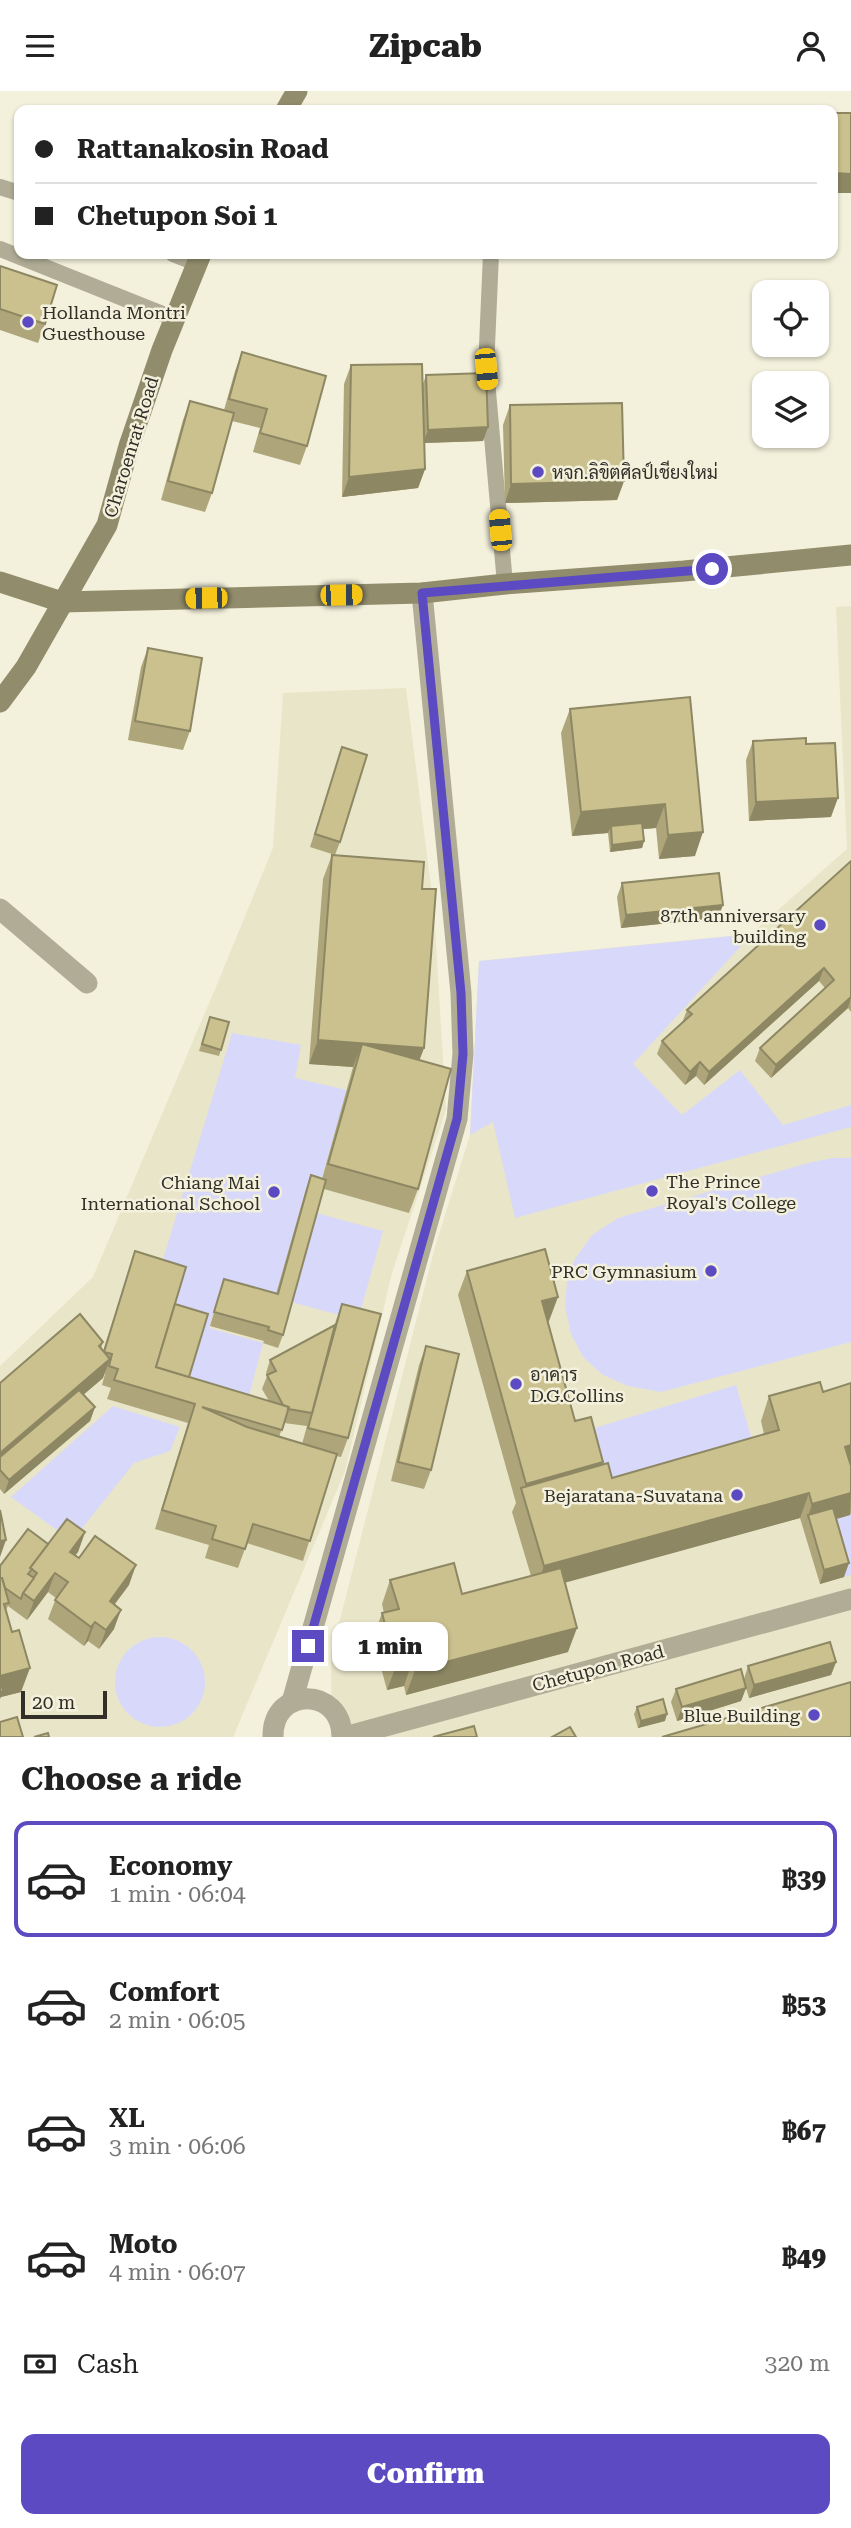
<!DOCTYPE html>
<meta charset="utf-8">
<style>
:root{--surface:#fff;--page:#f6f6f6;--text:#222;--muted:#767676;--line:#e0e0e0;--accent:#5b4ac2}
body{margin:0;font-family:"Roboto Serif",Sarabun,serif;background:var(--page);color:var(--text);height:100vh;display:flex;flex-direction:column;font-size:26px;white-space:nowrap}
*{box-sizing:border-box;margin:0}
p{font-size:23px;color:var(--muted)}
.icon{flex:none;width:38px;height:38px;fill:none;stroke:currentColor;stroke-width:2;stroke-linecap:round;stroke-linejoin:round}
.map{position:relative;height:1646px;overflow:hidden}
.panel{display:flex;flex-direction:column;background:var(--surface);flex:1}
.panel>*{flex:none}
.banner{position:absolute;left:14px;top:14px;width:824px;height:154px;border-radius:14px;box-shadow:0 2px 5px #0004;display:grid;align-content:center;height:154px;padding:0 21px;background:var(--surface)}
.tools{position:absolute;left:752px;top:189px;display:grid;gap:14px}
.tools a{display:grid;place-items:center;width:77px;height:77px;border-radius:14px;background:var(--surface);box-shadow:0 2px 5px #0004;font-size:35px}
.scale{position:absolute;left:21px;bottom:18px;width:86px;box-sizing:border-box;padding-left:7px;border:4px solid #312f28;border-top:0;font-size:19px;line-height:24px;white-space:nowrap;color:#312f28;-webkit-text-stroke:5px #f3f0db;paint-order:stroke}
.end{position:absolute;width:32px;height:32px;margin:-16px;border:9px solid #5b4ac2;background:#fff;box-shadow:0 0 0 4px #fff}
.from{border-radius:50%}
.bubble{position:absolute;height:49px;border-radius:14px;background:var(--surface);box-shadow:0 2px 5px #0004;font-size:23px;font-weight:800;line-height:49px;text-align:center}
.car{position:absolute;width:21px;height:42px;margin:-21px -10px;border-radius:9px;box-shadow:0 0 5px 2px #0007;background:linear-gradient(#f5c518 24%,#345 0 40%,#f5c518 0 76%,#345 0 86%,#f5c518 0)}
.banner b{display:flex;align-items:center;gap:24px;height:66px;font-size:26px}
.banner b+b{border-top:2px solid var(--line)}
.banner i{width:18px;height:18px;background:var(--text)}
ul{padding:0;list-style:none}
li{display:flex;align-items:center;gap:21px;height:116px;margin:0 14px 10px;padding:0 7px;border:4px solid transparent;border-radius:14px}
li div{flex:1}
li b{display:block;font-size:26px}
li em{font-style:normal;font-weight:800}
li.on{border-color:var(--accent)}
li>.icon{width:63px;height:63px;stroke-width:1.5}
h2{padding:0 21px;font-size:32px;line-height:84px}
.pay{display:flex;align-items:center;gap:18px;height:77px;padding:0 21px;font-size:26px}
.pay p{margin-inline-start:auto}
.primary-button{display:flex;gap:14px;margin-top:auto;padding:14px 21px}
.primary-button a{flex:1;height:80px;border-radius:14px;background:var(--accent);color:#fff;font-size:28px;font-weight:800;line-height:80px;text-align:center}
header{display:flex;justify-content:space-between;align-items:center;height:91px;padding:0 21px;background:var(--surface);font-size:32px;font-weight:800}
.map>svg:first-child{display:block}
.built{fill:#e9e5c9}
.green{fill:#d8d9fa}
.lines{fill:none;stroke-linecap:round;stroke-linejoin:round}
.lane{stroke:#b0ac96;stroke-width:16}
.street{stroke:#b0ac96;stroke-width:21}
.secondary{stroke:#918c6b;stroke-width:21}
.wall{fill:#aea67a;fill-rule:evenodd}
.shaded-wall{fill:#8d8763}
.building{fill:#cac18e;stroke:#8d8763;stroke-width:2}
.route{stroke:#5b4ac2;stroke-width:9}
.poi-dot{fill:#5b4ac2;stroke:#f3f0db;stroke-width:2.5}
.labels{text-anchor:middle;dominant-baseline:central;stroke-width:5;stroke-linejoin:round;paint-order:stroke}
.poi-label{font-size:18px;fill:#312f28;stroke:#f3f0db;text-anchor:end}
.street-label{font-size:18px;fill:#312f28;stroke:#f3f0db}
</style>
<header><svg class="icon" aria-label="menu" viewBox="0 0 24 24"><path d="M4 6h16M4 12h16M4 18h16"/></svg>Zipcab<svg class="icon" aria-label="person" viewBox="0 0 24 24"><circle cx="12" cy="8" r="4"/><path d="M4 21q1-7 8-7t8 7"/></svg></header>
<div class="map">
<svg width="851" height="1646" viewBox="0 0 851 1646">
<rect width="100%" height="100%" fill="#f3f0db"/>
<!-- built -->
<g class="built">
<polygon points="851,515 851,1646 332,1646 331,1564 435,1156 470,1044 479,870 751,843 847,758 836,516"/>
<polygon points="406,597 434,820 446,1019 392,1182 345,1380 233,1646 0,1646 0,1275 93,1186 218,891 273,757 283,602"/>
</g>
<!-- green -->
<g class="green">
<polygon points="752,843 633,973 682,1024 740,979 783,1034 851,1014 851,1036 515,1127 493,1031 470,1044 479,870"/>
<polygon points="232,942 301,954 295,987 347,999 319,1097 306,1098 273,1217 219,1202 209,1237 263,1252 244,1324 183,1305 170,1226 157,1188"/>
<polygon points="833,1067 851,1067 851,1251 661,1301 628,1295 603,1284 583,1266 571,1243 565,1215 567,1191 575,1168 592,1144 618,1127 808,1072"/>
<polygon points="316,1122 383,1140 358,1229 291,1211"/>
<polygon points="736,1294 756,1362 611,1405 591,1338"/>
<polygon points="113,1315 180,1336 170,1360 134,1372 72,1450 11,1406"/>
<polygon points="851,1380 851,1484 844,1486 828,1430"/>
<circle cx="160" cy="1591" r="45"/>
</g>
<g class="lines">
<!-- lane -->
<g class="lane">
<polyline points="0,96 19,102"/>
<polyline points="0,158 175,228"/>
<polyline points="173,163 196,172"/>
<polyline points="491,163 486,278 505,493"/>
</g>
<!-- street -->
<g class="street">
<polyline points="0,818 87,892"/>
<polyline points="292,1611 457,1028 463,963 461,902 422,502"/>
<path d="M273,1646C272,1595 342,1595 342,1646"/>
<polyline points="345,1646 851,1508"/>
</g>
<!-- secondary -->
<g class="secondary">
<polyline points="286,19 297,0"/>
<polyline points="0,491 62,511 422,502 505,493 684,480 851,464"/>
<polyline points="0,611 26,576 107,434 129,355 162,259 201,163"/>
</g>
</g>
<!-- wall -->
<g class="wall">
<polygon points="0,175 45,233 38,252 0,239"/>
<polygon points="242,261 307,355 300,374 253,361 260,337 232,330 212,402 205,421 161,409 183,329 190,310 224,319 235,280"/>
<polygon points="351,274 423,293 426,284 488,336 483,350 424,352 425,378 418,397 342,406 344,293"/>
<polygon points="510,314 624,390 617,409 505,412 503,334"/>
<polygon points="148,557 190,640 183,659 128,649 141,576"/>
<polygon points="690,606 695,765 659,768 656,737 643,738 644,750 642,757 610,761 608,742 572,745 561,642 570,618"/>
<polygon points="753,650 806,653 831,726 749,730 746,669"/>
<polygon points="342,656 340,751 335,764 310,756"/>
<polygon points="332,764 422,798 424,957 419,969 418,1098 409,1122 324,1098 283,1244 278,1257 263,1252 264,1250 210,1235 224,1188 276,1203 306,1098 311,1084 322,1088 353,976 309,973 323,788"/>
<polygon points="851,770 851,921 848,917 771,987 755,970 760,957 825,897 819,890 704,994 696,985 685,994 657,963 662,950 682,932 687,919"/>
<polygon points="622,792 718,827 621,837 617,806"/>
<polygon points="210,926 229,931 219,965 199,960"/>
<path d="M135,1160L175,1213L189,1286L269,1310L262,1298L267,1285L266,1282L270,1269L334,1235L342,1213L348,1347L341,1366L336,1365L303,1470L247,1452L238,1477L205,1467L209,1454L155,1438L188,1332L107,1308L111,1297L102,1294L105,1283L104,1282L103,1287L83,1304L95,1316L90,1330L4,1403L0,1398V1292L103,1251L101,1258L103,1260ZM284,1332L307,1335L302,1353L279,1346Z"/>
<polygon points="467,1180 549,1230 548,1231 575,1330 603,1371 603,1373 612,1387 764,1343 761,1330 769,1305 823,1301 851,1292 851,1422 850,1424 836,1428 844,1486 820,1493 800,1427 565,1491 568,1561 406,1604 404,1595 387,1599 373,1547 382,1522 384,1522 382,1513 390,1489 462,1503 531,1485 512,1421 516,1412 458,1204"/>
<polygon points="426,1255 431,1379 424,1398 391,1390 419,1274"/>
<polygon points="85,1441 78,1461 75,1464 129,1494 114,1513 114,1538 99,1558 88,1550 84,1555 48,1528 56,1507 48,1501 27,1529 8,1515 6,1519 21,1601 1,1606 0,1475 48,1453"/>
<polygon points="836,1571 831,1584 749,1607 746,1597 741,1610 677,1630 671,1611 676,1598 744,1588 748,1575"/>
<polygon points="637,1616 665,1630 638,1637 634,1623"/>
</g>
<!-- shaded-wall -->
<g class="shaded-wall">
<polygon points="833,82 851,83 851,102 833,102"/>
<polygon points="488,336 483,350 423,352 428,339"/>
<polygon points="425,378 418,397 342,406 349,386"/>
<polygon points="624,390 617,409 505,412 511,393"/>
<polygon points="838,707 831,726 749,730 756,711"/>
<polygon points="665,713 656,737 611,741 611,735 608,742 572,745 581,721"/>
<polygon points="703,741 695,765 659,768 668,744"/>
<polygon points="644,750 642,757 610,761 612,754"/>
<polygon points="723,814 718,827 621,837 626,824"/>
<polygon points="824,877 819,890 704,994 709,981"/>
<polygon points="851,906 848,917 771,987 776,974"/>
<polygon points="318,949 424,957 415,981 362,953 353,976 309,973"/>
<polygon points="700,971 696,985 685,994 690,981"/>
<polygon points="558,1206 549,1230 534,1235 542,1210"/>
<polygon points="110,1268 103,1287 0,1375 0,1362"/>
<polygon points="95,1316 90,1330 4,1403 9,1389"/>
<polygon points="851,1354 851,1376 845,1356"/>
<polygon points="603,1371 595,1396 523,1402 526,1393"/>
<polygon points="809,1402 800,1427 535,1500 544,1475"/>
<polygon points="851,1402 850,1424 812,1435 808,1424 804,1438 812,1413"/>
<polygon points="85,1441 78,1461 63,1480 70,1461"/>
<polygon points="6,1449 0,1466 0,1450"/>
<polygon points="849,1472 844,1486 820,1493 824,1479"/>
<polygon points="136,1474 129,1494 103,1529 110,1510"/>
<polygon points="55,1482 48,1501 27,1529 34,1510"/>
<polygon points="121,1519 114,1538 99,1558 106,1539"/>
<polygon points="95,1531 88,1550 84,1555 91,1536"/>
<polygon points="577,1537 568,1561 406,1604 415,1579"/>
<polygon points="412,1571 404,1595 387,1599 396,1575"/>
<polygon points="836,1571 831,1584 749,1607 754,1594"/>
<polygon points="30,1577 21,1601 1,1606 0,1608 0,1585"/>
<polygon points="746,1597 741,1610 677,1630 682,1616"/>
<polygon points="667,1623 665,1630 638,1637 641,1630"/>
</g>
<!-- building -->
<g class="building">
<polygon points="833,22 851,22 851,83 833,82"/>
<polygon points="0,175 57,194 45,233 0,218"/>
<polygon points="242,261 326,285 307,355 260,342 267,318 229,308"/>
<polygon points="422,273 425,378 349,386 351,274"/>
<polygon points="486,282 488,336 428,339 426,284"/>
<polygon points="190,310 234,322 212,402 168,390"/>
<polygon points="622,312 624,390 511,393 510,314"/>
<polygon points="148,557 202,567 190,640 135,630"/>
<polygon points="690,606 703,741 668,744 665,713 581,721 570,618"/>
<polygon points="806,647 806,653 835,652 838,707 756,711 753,650"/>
<polygon points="342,656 367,664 340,751 315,743"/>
<polygon points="642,732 644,750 612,754 611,735"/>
<polygon points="332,764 424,771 422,798 436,798 424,957 318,949"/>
<polygon points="851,770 851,906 776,974 760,957 834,889 824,877 709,981 700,971 690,981 662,950 692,923 687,919"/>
<polygon points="719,782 723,814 626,824 622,792"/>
<polygon points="210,926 229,931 221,959 202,953"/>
<polygon points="362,953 451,978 418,1098 328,1073"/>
<polygon points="311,1084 326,1089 283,1244 268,1239 269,1236 214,1221 224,1188 278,1203"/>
<polygon points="545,1158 558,1206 542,1210 575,1330 591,1326 603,1371 526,1393 467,1180"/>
<polygon points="135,1160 186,1176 156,1276 289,1316 282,1339 202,1316 247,1336 337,1363 310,1450 253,1433 245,1458 212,1448 216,1435 162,1419 195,1313 114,1289 118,1278 109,1275 112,1263 104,1261"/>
<polygon points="175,1213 208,1223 189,1286 156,1276"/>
<polygon points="342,1213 381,1223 348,1347 308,1337"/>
<polygon points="80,1223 103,1251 99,1255 110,1268 0,1362 0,1292"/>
<polygon points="335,1234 312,1322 288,1318 289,1316 283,1314 267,1284 276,1280 270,1269"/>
<polygon points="426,1255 459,1263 431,1379 398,1371"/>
<polygon points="820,1291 823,1301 851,1292 851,1354 845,1356 851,1375 851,1402 812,1413 809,1402 544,1475 521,1397 608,1372 612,1387 779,1339 769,1305"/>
<polygon points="79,1299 95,1316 9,1389 0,1379 0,1366"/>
<polygon points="833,1417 849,1472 824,1479 808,1424"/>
<polygon points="0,1419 6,1449 0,1450"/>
<polygon points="67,1428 85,1441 70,1461 79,1467 95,1445 136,1474 110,1510 121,1519 106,1539 95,1531 91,1536 55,1509 68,1491 55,1482 34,1510 23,1502 37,1482 30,1477"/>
<polygon points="28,1438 48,1453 30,1477 32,1478 28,1483 34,1487 23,1502 21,1508 5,1497 2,1487 0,1487 0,1475"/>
<polygon points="454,1472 462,1503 561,1477 577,1537 415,1579 412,1571 396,1575 382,1522 399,1518 390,1489"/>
<polygon points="0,1487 2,1487 9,1512 4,1513 12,1541 19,1539 30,1577 0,1585"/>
<polygon points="830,1551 836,1571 754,1594 748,1575"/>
<polygon points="741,1578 746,1597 682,1616 676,1598"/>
<polygon points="0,1588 3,1600 0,1601"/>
<polygon points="851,1591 851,1646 662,1646"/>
<polygon points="663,1608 667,1623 641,1630 637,1616"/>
<polygon points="17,1626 23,1646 0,1646 0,1631"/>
<polygon points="474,1635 477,1646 433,1646"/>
<polygon points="570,1636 576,1646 552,1646"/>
<polygon points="48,1642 49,1646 34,1646"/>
</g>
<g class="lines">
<!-- route -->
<polyline class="route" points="308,1555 457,1028 463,963 461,902 422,502 712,478"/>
</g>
<!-- markers -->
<g class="poi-dot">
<circle cx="28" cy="231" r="7"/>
<circle cx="538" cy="381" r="7"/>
<circle cx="820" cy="834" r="7"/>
<circle cx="652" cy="1100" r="7"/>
<circle cx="274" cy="1101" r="7"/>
<circle cx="711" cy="1180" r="7"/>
<circle cx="516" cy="1293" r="7"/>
<circle cx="737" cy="1404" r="7"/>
<circle cx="814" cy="1624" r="7"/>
</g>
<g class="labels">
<!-- poi labels -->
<g class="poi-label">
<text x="42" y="221" text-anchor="start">Hollanda Montri<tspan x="42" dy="21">Guesthouse</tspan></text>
<text x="552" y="381" text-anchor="start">หจก.ลิขิตศิลป์เชียงใหม่</text>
<text x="806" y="824">87th anniversary<tspan x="806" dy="21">building</tspan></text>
<text x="666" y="1090" text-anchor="start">The Prince<tspan x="666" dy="21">Royal's College</tspan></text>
<text x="260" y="1091">Chiang Mai<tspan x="260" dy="21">International School</tspan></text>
<text x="697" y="1180">PRC Gymnasium</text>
<text x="530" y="1283" text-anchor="start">อาคาร<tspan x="530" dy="21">D.G.Collins</tspan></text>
<text x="723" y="1404">Bejaratana-Suvatana</text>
<text x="800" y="1624">Blue Building</text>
</g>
<!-- street labels -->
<g class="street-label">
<text transform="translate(131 356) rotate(-73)">Charoenrat Road</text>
<text transform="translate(598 1577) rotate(-15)">Chetupon Road</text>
</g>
</g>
</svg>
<div class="tools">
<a><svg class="icon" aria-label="locate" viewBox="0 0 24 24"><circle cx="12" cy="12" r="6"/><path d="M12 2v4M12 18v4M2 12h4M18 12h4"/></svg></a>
<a><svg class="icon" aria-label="layers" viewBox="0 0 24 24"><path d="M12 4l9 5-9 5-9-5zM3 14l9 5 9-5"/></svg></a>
</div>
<div class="scale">20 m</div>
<i class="end from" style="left:712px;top:478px"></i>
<i class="end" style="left:308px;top:1555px"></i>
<div class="bubble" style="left:332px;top:1531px;width:116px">1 min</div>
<i class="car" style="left:486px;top:278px;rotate:175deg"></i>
<i class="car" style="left:500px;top:439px;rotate:355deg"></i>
<i class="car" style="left:341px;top:504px;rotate:89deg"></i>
<i class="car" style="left:206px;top:507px;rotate:269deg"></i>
<div class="banner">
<b><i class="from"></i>Rattanakosin Road</b>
<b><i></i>Chetupon Soi 1</b>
</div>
</div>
<section class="panel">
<h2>Choose a ride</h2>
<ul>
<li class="on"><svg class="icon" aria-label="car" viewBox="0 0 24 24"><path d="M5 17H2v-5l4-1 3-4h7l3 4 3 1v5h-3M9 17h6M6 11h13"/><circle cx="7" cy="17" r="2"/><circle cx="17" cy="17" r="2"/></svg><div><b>Economy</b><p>1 min · 06:04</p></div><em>฿39</em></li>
<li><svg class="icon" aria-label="car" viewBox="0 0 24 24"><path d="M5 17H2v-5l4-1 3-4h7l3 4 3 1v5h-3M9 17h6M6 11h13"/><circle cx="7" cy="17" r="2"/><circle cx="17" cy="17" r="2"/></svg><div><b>Comfort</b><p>2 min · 06:05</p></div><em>฿53</em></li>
<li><svg class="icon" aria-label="car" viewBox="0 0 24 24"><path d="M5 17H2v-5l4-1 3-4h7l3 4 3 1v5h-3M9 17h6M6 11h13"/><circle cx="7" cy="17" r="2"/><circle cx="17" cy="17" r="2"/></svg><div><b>XL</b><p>3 min · 06:06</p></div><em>฿67</em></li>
<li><svg class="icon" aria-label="car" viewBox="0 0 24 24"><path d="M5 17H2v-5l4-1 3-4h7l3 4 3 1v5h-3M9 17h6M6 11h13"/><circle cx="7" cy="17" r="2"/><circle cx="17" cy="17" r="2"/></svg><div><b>Moto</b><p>4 min · 06:07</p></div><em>฿49</em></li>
</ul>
<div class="pay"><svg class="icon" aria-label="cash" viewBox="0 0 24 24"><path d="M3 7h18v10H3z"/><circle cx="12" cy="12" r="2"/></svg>Cash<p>320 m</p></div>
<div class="primary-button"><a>Confirm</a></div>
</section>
